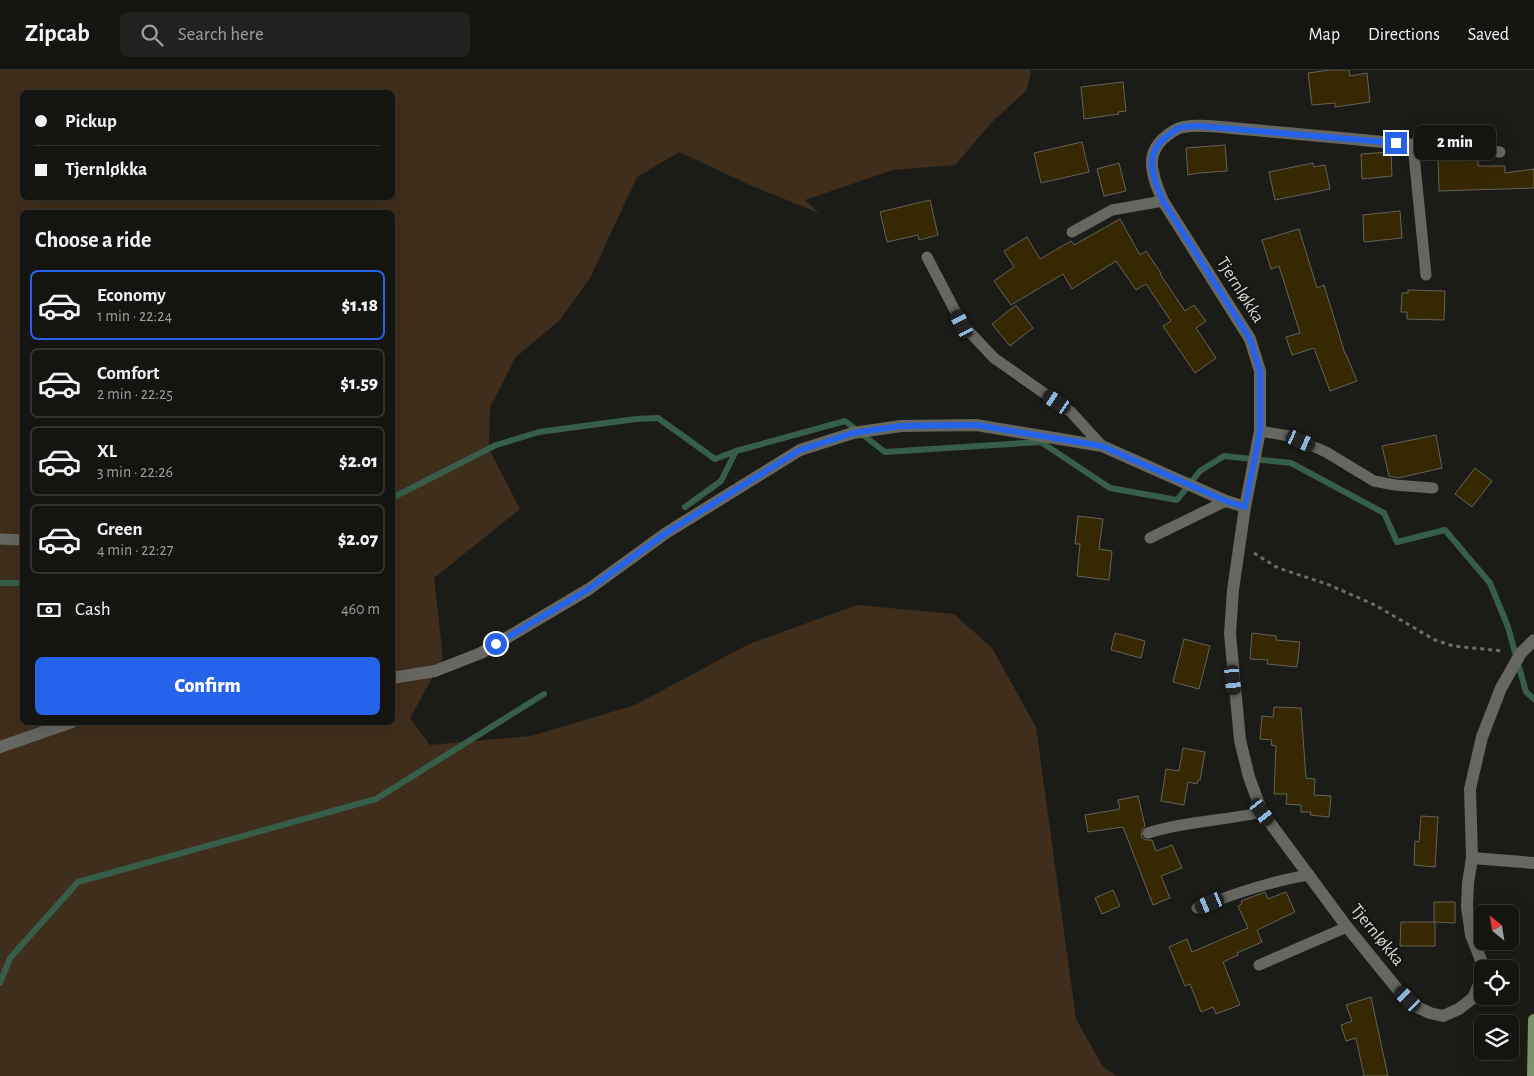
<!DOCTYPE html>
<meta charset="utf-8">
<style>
:root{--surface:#141511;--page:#21221f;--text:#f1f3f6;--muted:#9d9f9f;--line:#333431;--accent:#2563eb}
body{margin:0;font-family:"Alegreya Sans",sans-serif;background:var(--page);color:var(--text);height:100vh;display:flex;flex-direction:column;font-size:19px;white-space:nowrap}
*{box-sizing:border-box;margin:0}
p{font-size:16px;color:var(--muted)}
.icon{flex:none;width:28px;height:28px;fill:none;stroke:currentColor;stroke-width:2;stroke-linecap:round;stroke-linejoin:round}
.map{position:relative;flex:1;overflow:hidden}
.drawer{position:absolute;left:20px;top:140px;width:375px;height:515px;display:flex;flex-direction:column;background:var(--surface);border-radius:8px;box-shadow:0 5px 20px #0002,0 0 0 1px var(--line)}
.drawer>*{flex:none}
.hud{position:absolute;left:20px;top:20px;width:375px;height:110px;border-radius:8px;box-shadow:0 5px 20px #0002,0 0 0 1px var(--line);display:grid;align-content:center;height:110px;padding:0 15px;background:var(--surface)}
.needle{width:32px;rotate:330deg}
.controls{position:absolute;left:1474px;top:835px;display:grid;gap:10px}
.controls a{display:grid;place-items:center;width:45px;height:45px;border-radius:8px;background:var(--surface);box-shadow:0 5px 20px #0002,0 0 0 1px var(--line);font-size:25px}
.end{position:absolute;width:22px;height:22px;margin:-11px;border:6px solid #2563eb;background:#fff;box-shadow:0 0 0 2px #fff}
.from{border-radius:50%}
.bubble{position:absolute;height:35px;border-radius:8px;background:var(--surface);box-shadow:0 5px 20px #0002,0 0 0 1px var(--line);font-size:16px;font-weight:800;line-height:35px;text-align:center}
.car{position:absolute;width:15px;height:30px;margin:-15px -8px;border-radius:6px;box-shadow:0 0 4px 1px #0007;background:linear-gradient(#222 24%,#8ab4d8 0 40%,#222 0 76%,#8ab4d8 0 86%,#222 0)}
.hud b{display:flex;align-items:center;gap:18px;height:48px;font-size:19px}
.hud b+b{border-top:1px solid var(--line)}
.hud i{width:12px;height:12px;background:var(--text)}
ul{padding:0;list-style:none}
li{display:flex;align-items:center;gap:15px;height:70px;margin:0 10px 8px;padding:0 5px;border:2px solid var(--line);border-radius:8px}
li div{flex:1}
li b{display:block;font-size:19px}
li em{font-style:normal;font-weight:800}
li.on{border-color:var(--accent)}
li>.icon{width:45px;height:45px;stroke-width:1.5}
h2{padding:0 15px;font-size:22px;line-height:60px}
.pay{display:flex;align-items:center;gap:12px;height:55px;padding:0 15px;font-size:19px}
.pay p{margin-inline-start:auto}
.cta{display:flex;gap:10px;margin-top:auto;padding:10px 15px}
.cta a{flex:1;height:58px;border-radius:8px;background:var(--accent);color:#fff;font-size:20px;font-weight:800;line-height:58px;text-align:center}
header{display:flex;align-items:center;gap:30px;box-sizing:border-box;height:70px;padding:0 25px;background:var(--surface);border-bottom:1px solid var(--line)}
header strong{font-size:24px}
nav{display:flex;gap:28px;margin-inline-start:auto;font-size:18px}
.search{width:350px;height:45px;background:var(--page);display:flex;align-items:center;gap:12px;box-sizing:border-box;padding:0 18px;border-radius:8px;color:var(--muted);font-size:19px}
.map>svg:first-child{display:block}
.green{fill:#402e1c;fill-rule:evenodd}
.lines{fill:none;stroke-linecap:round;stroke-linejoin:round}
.stream{stroke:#365e48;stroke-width:6}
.building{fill:#362901;stroke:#64625c}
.path{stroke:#6c6c68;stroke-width:3;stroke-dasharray:4 4;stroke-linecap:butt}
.service{stroke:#676761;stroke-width:11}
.minor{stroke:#676761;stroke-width:12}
.primary{stroke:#789468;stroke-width:12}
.route{stroke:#2563eb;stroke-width:6}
.labels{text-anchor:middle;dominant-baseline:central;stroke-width:4;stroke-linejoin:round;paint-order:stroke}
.street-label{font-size:18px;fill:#d9d9d6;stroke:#12130e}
</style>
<header>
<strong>Zipcab</strong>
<div class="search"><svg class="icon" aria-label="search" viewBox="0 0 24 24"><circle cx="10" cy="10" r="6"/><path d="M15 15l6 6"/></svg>Search here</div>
<nav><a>Map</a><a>Directions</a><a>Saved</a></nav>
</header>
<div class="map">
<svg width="1534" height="1006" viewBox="0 0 1534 1006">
<rect width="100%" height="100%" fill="#1b1c17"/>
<!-- green -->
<path class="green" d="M0,0H1031L1027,20L992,52L955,95L893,100L805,130L819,143L752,116L679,82L637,107L590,208L559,251L516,287L490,337L489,379L520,439L434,508L443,588L410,648L430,675L531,666L635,635L749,574L857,535L954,544L992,578L1036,657L1076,949L1103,997L1117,1006H0ZM22,22H392V128H22ZM22,142H392V652H22Z"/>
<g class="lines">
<!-- stream -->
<g class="stream">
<polyline points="392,428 496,375 539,362 636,349 658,348 715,389 736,381 845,351 885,382 1041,372 1110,418 1177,430 1200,401 1224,386 1291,393 1384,443 1397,472 1445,460 1490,513 1508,557 1526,622 1534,629"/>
<polyline points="685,437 721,411 736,381"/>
<polyline points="0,513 22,513"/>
<polyline points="0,913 10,888 78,812 376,729 544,624"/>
</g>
</g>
<!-- building -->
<g class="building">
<polygon points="1330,0 1349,0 1350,6 1367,3 1370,32 1335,37 1335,33 1312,35 1308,3"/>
<polygon points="1123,12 1126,41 1118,42 1119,44 1084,49 1081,17"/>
<polygon points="1082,72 1089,102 1041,113 1034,83"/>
<polygon points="1225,75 1227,101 1199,103 1188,105 1186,78"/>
<polygon points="1391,82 1392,106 1362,109 1361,84"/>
<polygon points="1438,88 1478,88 1478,96 1505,96 1505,103 1534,99 1534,118 1439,121"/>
<polygon points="1119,93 1126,121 1104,126 1097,99"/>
<polygon points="1313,93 1314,97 1325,95 1330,119 1275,130 1269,102"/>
<polygon points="930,130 938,165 919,170 918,165 887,172 880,142"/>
<polygon points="1400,141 1402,168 1364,172 1363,145"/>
<polygon points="1120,149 1140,185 1146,181 1161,203 1160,204 1185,241 1194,235 1206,251 1196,258 1216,288 1195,303 1163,256 1171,251 1146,214 1136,220 1116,191 1072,219 1063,204 1011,235 994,211 1014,197 1004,181 1027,167 1040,189 1071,171 1074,175"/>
<polygon points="1299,159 1317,218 1324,215 1345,284 1346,284 1357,311 1330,321 1314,278 1292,285 1286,267 1300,263 1279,196 1271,199 1262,170"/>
<polygon points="1408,220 1445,221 1444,250 1407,249 1407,242 1401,242 1402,223 1408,223"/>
<polygon points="1016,235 1033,258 1010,276 992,254"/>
<polygon points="1436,365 1442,398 1398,408 1389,406 1382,376"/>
<polygon points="1475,398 1492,411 1472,437 1455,424"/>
<polygon points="1078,446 1103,449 1099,479 1112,481 1109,510 1077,506 1080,474 1075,474"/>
<polygon points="1115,563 1145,571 1141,588 1111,580"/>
<polygon points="1252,563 1276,566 1276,570 1300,572 1297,597 1267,594 1268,590 1250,589"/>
<polygon points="1184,569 1210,576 1199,619 1173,612"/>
<polygon points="1274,637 1301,638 1306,708 1315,709 1314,725 1331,726 1329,747 1310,745 1311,742 1301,742 1301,735 1286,734 1287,724 1274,724 1276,676 1271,675 1272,670 1260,669 1262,646 1273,647"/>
<polygon points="1183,678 1205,682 1200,710 1198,710 1197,714 1188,712 1184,735 1161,731 1166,699 1179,701"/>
<polygon points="1138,726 1145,756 1141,761 1142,768 1147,770 1152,770 1156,781 1172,775 1182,798 1161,806 1170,828 1153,835 1123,757 1088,762 1085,745 1120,739 1118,730"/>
<polygon points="1421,746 1438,747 1435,797 1414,795 1415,771 1419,772"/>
<polygon points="1113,820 1120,836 1102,844 1095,828"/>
<polygon points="1265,822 1268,829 1286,822 1295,842 1257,860 1262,872 1237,883 1238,885 1223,892 1240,935 1216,944 1213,937 1201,942 1190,914 1185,916 1169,877 1187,869 1192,882 1248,858 1238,836 1242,834 1241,831"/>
<polygon points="1434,832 1455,832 1455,853 1434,852"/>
<polygon points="1401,852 1435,852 1435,876 1400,876"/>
<polygon points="1371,927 1388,1006 1364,1006 1356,968 1346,971 1341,955 1352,951 1346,935"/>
</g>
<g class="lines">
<!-- path -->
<polyline class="path" points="1254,483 1278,498 1327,514 1375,535 1435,570 1453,576 1503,581"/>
<!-- service -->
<g class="service">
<polyline points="1072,162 1112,140 1163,131"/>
<polyline points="927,187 962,254 994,288 1071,342 1102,376"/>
<polyline points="1426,205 1413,75 1444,81 1487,80 1500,82"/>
<polyline points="1260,361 1289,366 1326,382 1374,411 1395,415 1433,418"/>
<polyline points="1150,468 1226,431"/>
<polyline points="0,469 22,470"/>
<path d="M1148,763C1184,751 1224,751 1262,742"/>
<path d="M1197,838C1233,824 1270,811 1309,805"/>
<polyline points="1259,895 1347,857"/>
</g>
<!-- minor -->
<g class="minor">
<path d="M1413,75C1356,69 1299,64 1242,59C1226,58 1191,52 1177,59C1142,78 1150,101 1163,131L1250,269L1260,301V361L1245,437L1233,520L1230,564L1240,670L1249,707L1262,742L1347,857L1399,921L1417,937L1430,943L1443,946L1459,939L1473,928L1481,910V890L1471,865L1467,837L1468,813L1472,788"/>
<polyline points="1534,570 1521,583 1501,618 1482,667 1470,719 1472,788 1534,793"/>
<polyline points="392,608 435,601 481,583 589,519 666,463 800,380 853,363 901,356 976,355 1102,376 1226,431 1245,437"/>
<polyline points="0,677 72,652"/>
</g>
<!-- primary -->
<polyline class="primary" points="1533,1006 1534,950"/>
</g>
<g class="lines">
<!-- route -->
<path class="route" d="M496,574L589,519L666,463L800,380L853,363L901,356L976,355L1102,376L1226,431L1245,437L1260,361V301L1250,269L1163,131C1153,108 1143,84 1166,67C1170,64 1175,60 1179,58C1185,56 1193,56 1199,56L1396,73"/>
</g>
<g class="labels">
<!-- street labels -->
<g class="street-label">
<text transform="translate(1240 220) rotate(58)">Tjernløkka</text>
<text transform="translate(1377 865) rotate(51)">Tjernløkka</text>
</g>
</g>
</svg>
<div class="controls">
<a><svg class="needle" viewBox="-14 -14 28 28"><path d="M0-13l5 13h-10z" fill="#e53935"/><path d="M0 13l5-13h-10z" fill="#9d9f9f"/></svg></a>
<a><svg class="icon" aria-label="locate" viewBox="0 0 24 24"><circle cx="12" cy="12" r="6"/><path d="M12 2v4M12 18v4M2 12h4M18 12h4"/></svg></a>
<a><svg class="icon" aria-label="layers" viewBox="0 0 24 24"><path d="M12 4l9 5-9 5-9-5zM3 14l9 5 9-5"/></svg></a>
</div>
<i class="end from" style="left:496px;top:574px"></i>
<i class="end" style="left:1396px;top:73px"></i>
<div class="bubble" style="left:1414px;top:55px;width:82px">2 min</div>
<i class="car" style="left:962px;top:254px;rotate:333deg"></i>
<i class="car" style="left:1057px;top:332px;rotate:304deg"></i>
<i class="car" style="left:1301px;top:371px;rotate:114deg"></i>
<i class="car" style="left:1233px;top:610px;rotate:174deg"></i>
<i class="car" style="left:1262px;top:742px;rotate:143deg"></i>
<i class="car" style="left:1210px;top:833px;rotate:247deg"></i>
<i class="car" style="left:1408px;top:929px;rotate:314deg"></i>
<div class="hud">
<b><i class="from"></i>Pickup</b>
<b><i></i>Tjernløkka</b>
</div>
<section class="drawer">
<h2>Choose a ride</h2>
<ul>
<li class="on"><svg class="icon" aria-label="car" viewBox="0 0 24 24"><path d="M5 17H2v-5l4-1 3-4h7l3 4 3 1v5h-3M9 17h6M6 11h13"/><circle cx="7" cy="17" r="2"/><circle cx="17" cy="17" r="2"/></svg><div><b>Economy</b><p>1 min · 22:24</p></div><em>$1.18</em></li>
<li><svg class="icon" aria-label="car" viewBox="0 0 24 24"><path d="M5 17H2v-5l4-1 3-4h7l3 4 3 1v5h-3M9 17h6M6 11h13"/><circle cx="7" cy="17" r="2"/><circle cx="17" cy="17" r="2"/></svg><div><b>Comfort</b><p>2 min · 22:25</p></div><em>$1.59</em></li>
<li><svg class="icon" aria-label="car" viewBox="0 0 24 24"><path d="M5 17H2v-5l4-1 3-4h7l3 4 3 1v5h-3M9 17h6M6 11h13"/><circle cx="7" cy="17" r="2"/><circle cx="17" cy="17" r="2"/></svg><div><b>XL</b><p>3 min · 22:26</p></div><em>$2.01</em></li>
<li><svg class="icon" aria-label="car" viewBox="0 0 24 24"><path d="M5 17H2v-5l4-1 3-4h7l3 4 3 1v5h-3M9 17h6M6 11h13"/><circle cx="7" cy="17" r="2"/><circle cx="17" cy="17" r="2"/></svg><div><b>Green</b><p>4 min · 22:27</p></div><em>$2.07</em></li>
</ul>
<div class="pay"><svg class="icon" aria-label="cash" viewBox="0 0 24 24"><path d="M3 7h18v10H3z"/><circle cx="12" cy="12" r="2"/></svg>Cash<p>460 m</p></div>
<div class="cta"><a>Confirm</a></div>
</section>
</div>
